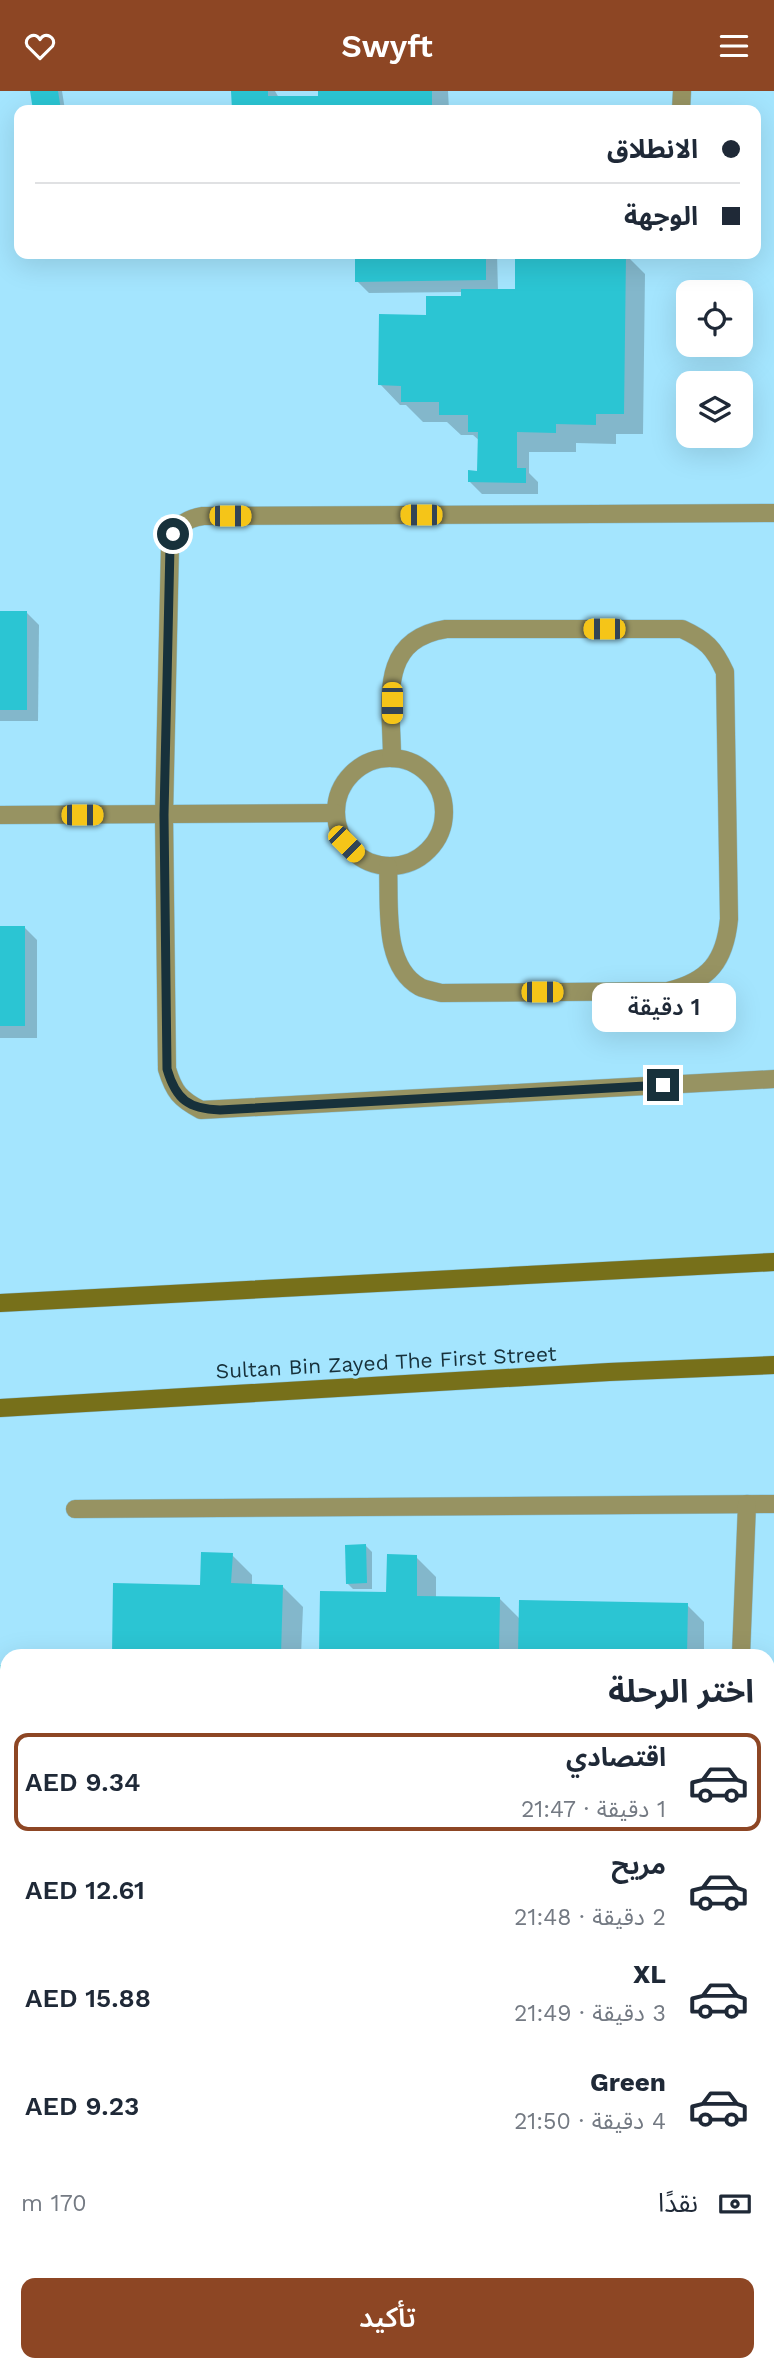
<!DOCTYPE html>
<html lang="ar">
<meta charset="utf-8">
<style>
:root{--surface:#fff;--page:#f6f6f7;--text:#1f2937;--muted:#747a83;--line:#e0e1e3;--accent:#8d4624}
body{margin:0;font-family:"Work Sans","Noto Sans Arabic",sans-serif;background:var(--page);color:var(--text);direction:rtl;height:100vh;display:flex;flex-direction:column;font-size:26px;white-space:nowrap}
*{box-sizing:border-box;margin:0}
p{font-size:23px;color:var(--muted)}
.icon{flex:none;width:38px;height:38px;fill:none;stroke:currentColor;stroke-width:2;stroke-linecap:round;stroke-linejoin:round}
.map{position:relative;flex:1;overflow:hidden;direction:ltr}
.side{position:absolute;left:0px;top:1558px;width:775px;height:723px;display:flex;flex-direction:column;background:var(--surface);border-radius:21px 21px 0 0;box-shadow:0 7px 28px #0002;direction:rtl}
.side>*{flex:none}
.banner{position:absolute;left:14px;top:14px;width:747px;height:154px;border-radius:14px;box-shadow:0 7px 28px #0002;direction:rtl;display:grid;align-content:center;height:154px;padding:0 21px;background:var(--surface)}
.tools{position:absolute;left:676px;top:189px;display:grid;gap:14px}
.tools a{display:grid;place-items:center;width:77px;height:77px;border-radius:14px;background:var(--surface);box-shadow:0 7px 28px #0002;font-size:35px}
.end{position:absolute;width:32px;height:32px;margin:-16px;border:9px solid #17313b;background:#fff;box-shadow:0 0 0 4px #fff}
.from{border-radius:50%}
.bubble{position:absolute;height:49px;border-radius:14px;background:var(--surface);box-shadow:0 7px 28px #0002;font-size:23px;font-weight:600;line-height:49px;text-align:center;direction:rtl}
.car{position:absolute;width:21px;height:42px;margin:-21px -10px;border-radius:9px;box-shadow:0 0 5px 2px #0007;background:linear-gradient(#f5c518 24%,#345 0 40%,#f5c518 0 76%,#345 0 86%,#f5c518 0)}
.banner b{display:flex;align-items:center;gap:24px;height:66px;font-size:26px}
.banner b+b{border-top:2px solid var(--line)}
.banner i{width:18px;height:18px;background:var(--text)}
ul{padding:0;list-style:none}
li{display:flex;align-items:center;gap:21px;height:98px;margin:0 14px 10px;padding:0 7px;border:4px solid transparent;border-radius:14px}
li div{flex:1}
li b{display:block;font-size:26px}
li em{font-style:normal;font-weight:600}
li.current{border-color:var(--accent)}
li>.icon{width:63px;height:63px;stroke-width:1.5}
h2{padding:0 21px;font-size:32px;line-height:84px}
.pay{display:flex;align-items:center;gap:18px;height:77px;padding:0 21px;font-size:26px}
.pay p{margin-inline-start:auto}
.primary-button{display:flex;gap:14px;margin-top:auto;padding:14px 21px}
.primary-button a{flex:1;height:80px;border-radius:14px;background:var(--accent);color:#fff;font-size:28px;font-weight:600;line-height:80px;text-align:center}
header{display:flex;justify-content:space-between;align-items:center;height:91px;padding:0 21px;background:var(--accent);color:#fff;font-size:32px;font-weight:600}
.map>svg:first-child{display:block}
.shadow{fill:#0003}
.building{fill:#2bc5d3}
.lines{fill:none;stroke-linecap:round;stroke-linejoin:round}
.service-casing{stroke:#88c1d7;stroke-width:19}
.minor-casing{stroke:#88c1d7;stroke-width:19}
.secondary-casing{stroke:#88c1d7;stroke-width:19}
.service{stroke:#979362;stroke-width:18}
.minor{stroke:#979362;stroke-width:18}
.secondary{stroke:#77701a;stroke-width:18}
.route{stroke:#17313b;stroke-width:9}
.labels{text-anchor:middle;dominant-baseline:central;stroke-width:6;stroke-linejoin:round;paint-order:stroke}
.street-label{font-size:21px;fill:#17313b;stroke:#a4e5fe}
</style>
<header><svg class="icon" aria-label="menu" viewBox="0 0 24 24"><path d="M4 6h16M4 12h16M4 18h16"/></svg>Swyft<svg class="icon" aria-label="heart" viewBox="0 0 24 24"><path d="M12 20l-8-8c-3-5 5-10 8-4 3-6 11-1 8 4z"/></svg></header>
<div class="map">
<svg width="774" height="2279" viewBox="0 0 774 2279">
<rect width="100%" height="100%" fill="#a4e5fe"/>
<!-- shadow -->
<g class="shadow">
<polygon points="31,0 62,0 65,19 34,19"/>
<polygon points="233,0 275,0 279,7 320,7 320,0 448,0 449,19 233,19"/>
<polygon points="357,163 497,163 498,200 517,200 542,169 543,163 625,163 645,183 643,343 616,343 616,353 576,352 576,361 529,361 529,382 538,391 538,403 482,403 470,391 479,382 480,350 473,344 461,344 447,331 423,331 406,314 400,314 380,293 427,225 463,207 463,201 369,202 357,190"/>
<polygon points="0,521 27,522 39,534 38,630 0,630"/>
<polygon points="0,837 25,837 37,849 37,947 0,947"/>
<polygon points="366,1455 372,1461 372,1498 353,1498 347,1492"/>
<polygon points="232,1464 252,1484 252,1495 282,1495 303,1516 301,1564 113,1564 115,1493 202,1496"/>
<polygon points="416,1466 436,1486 436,1507 499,1507 521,1529 687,1514 704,1531 704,1564 321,1564 322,1502 388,1503"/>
<polygon points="7,1575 7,1728 0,1728 0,1607"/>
<polygon points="0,1738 7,1738 7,1776 5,1776 7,1813 0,1814"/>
<polygon points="0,1884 7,1884 7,1940 0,1941"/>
<polygon points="0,2223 7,2230 7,2273 12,2273 12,2279 0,2279"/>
<polygon points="54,2273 87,2273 93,2279 54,2279"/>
<polygon points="97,2273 126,2273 127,2279 98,2279"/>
</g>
<!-- building -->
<g class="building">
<polygon points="30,0 58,0 61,19 33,19"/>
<polygon points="231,0 268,0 268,5 318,5 318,0 432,0 432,14 446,14 446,19 232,19"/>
<polygon points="355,163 486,163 486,189 355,191"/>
<polygon points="541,163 626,163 624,323 596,323 596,334 556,333 556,342 517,341 517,377 526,377 526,392 468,391 468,379 477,380 478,341 468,341 468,324 439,324 439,311 401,311 401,295 378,294 379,223 426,224 426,205 461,205 461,198 515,198 515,167 541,167"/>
<rect x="0" y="520" width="27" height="99"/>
<rect x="0" y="835" width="25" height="100"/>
<polygon points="366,1453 367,1492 346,1493 345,1454"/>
<polygon points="201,1461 233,1462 231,1492 283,1494 281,1564 112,1564 113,1492 200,1494"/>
<polygon points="387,1463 417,1464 417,1505 500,1506 499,1564 319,1564 320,1500 386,1501"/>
<polygon points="519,1509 688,1512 687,1564 518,1564"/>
<rect x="0" y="1574" width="7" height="137"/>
<polygon points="0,1736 7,1736 7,1764 0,1765"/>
<rect x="0" y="1882" width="7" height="47"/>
<rect x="52" y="2273" width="33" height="6"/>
<polygon points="96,2273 121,2273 122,2279 96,2279"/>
</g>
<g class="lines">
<!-- service casing -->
<g class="service-casing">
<g id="service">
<polyline points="681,19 682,0"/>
<path d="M774,422L203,425C184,428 175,436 170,455L164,724L167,978C174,1001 180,1008 201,1019L774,988"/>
<circle cx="390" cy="721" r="54"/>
<polyline points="0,724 335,722"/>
<path d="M388,776C390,814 382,875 420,896C426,899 435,900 441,902L668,900C709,890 725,870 729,828L725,581C714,557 706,549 682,538H446C376,549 392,613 392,667"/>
</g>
</g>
<!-- minor casing -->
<g class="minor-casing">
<g id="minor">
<polyline points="75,1418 774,1413"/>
<polyline points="741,1564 747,1413"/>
<polyline points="768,2103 774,2104"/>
<polyline points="191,2279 191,2273"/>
</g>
</g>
<!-- secondary casing -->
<g class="secondary-casing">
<g id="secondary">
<polyline points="0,1212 774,1171"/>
<polyline points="0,1317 609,1281 774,1274"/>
</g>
</g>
<!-- service -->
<use href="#service" class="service"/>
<!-- minor -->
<use href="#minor" class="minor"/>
<!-- secondary -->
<use href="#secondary" class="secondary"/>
</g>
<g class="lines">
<!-- route -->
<path class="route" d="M173,443L170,455L164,724L167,978C176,1009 189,1018 220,1019L663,994"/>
</g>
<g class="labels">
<!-- street labels -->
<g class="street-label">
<text transform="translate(386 1271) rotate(-3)">Sultan Bin Zayed The First Street</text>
</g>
</g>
</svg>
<div class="tools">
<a><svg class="icon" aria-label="locate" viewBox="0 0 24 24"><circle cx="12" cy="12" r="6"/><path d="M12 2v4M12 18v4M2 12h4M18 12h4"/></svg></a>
<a><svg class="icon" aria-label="layers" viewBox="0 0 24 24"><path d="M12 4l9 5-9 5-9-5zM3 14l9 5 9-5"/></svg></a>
</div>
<i class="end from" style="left:173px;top:443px"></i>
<i class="end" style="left:663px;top:994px"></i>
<div class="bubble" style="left:592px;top:892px;width:144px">1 دقيقة</div>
<i class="car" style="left:421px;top:424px;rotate:270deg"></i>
<i class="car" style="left:230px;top:425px;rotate:90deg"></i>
<i class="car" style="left:604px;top:538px;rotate:270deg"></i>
<i class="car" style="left:392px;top:612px;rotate:180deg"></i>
<i class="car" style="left:82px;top:724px;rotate:90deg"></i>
<i class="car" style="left:346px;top:753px;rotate:135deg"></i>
<i class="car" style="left:542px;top:901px;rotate:90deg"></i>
<div class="banner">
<b><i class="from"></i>الانطلاق</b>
<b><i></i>الوجهة</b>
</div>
<section class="side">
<h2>اختر الرحلة</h2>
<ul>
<li class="current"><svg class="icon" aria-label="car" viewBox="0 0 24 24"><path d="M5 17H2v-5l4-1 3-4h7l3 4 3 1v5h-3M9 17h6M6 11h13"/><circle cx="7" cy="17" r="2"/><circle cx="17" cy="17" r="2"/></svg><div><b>اقتصادي</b><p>1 دقيقة · 21:47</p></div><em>AED 9.34</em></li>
<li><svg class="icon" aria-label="car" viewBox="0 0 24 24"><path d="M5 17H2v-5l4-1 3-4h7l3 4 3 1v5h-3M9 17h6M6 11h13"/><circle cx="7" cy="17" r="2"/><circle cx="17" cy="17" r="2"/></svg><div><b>مريح</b><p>2 دقيقة · 21:48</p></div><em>AED 12.61</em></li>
<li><svg class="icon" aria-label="car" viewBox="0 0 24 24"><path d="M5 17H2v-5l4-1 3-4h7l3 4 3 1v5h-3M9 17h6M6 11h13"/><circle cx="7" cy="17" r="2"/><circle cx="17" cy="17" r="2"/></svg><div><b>XL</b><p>3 دقيقة · 21:49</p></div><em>AED 15.88</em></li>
<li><svg class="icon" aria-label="car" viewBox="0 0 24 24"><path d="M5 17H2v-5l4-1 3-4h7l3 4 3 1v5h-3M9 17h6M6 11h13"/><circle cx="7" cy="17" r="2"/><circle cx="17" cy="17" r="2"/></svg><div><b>Green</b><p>4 دقيقة · 21:50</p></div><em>AED 9.23</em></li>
</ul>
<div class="pay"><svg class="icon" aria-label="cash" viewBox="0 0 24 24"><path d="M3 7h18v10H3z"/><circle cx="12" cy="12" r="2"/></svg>نقدًا<p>170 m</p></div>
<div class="primary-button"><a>تأكيد</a></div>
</section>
</div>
